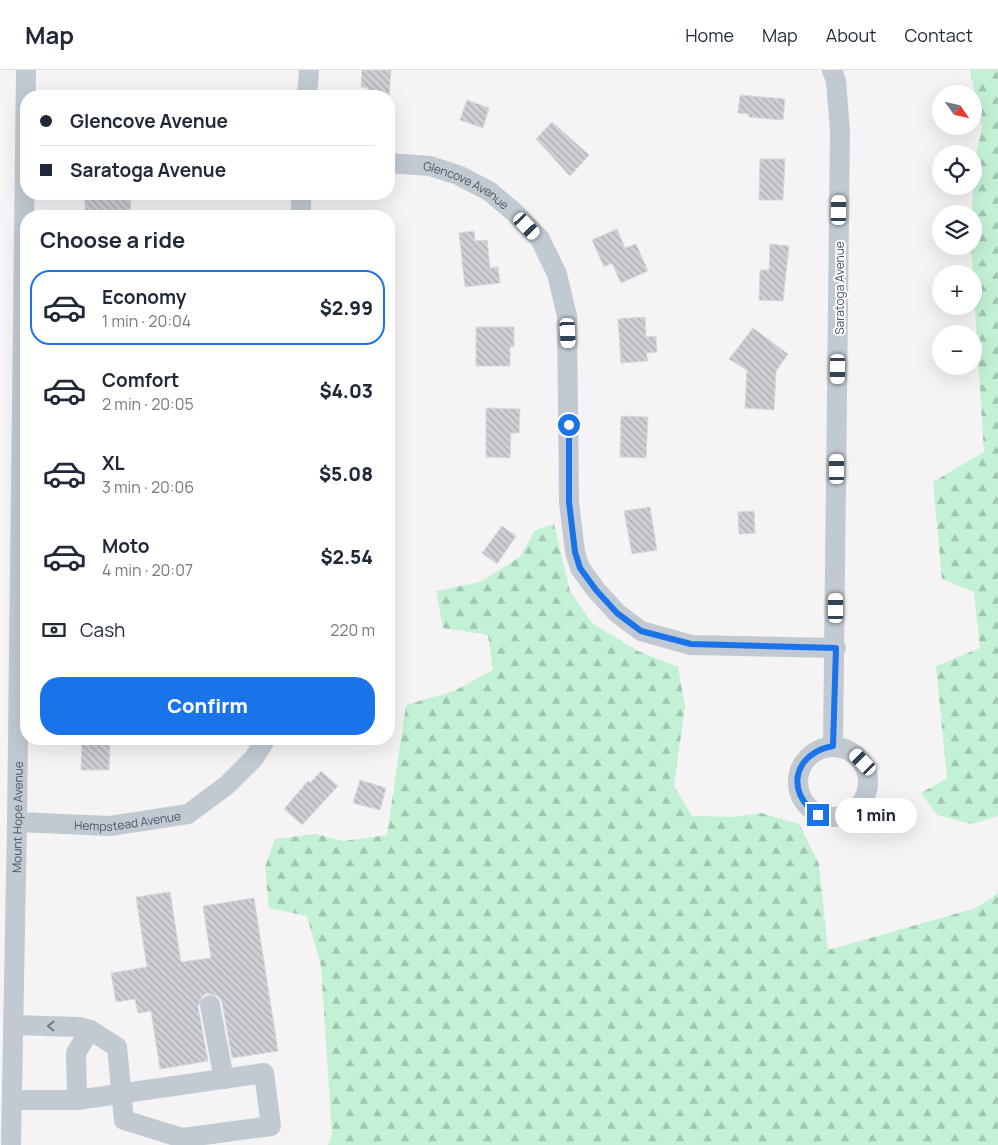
<!DOCTYPE html>
<meta charset="utf-8">
<style>
:root{--surface:#fff;--page:#f6f6f7;--text:#1f2937;--muted:#747a83;--line:#e0e1e3;--accent:#1a73e8}
body{margin:0;font-family:Manrope,sans-serif;background:var(--page);color:var(--text);height:100vh;display:flex;flex-direction:column;font-size:19px;white-space:nowrap}
*{box-sizing:border-box;margin:0}
p{font-size:16px;color:var(--muted)}
.icon{flex:none;width:28px;height:28px;fill:none;stroke:currentColor;stroke-width:2;stroke-linecap:round;stroke-linejoin:round}
.map{position:relative;flex:1;overflow:hidden}
.sheet{position:absolute;left:20px;top:140px;width:375px;height:535px;display:flex;flex-direction:column;background:var(--surface);border-radius:20px;box-shadow:0 5px 20px #0002}
.sheet>*{flex:none}
.hud{position:absolute;left:20px;top:20px;width:375px;height:110px;border-radius:20px;box-shadow:0 5px 20px #0002;display:grid;align-content:center;height:110px;padding:0 20px;background:var(--surface)}
.needle{width:32px;rotate:124deg}
.tools{position:absolute;left:932px;top:15px;display:grid;gap:10px}
.tools a{display:grid;place-items:center;width:50px;height:50px;border-radius:50%;background:var(--surface);box-shadow:0 5px 20px #0002;font-size:25px}
.end{position:absolute;width:22px;height:22px;margin:-11px;border:6px solid #1a73e8;background:#fff;box-shadow:0 0 0 2px #fff}
.from{border-radius:50%}
.bubble{position:absolute;height:35px;border-radius:18px;background:var(--surface);box-shadow:0 5px 20px #0002;font-size:16px;font-weight:800;line-height:35px;text-align:center}
.car{position:absolute;width:15px;height:30px;margin:-15px -8px;border-radius:6px;box-shadow:0 0 4px 1px #0007;background:linear-gradient(#fff 24%,#345 0 40%,#fff 0 76%,#345 0 86%,#fff 0)}
.hud b{display:flex;align-items:center;gap:18px;height:48px;font-size:19px}
.hud b+b{border-top:1px solid var(--line)}
.hud i{width:12px;height:12px;background:var(--text)}
ul{padding:0;list-style:none}
li{display:flex;align-items:center;gap:15px;height:75px;margin:0 10px 8px;padding:0 10px;border:2px solid transparent;border-radius:20px}
li div{flex:1}
li b{display:block;font-size:19px}
li em{font-style:normal;font-weight:800}
li.current{border-color:var(--accent)}
li>.icon{width:45px;height:45px;stroke-width:1.5}
h2{padding:0 20px;font-size:22px;line-height:60px}
.pay{display:flex;align-items:center;gap:12px;height:55px;padding:0 20px;font-size:19px}
.pay p{margin-inline-start:auto}
.action{display:flex;gap:10px;margin-top:auto;padding:10px 20px}
.action a{flex:1;height:58px;border-radius:20px;background:var(--accent);color:#fff;font-size:20px;font-weight:800;line-height:58px;text-align:center}
header{display:flex;align-items:center;gap:30px;box-sizing:border-box;height:70px;padding:0 25px;background:var(--surface);border-bottom:1px solid var(--line)}
header strong{font-size:24px}
nav{display:flex;gap:28px;margin-inline-start:auto;font-size:18px}
.map>svg:first-child{display:block}
.forest{fill:url(#forest-firs)}
.building{fill:url(#building-back-hatch);stroke:#d7d9de}
.lines{fill:none;stroke-linecap:round;stroke-linejoin:round}
.minor{stroke:#c1cad2;stroke-width:20}
.oneway{stroke:#6e7983}
.route{stroke:#1a73e8;stroke-width:6}
.labels{text-anchor:middle;dominant-baseline:central;stroke-width:4;stroke-linejoin:round;paint-order:stroke}
.street-label{font-size:12px;fill:#4a5661;stroke:#fff}
</style>
<header>
<strong>Map</strong>
<nav><a>Home</a><a>Map</a><a>About</a><a>Contact</a></nav>
</header>
<div class="map">
<svg width="998" height="1075" viewBox="0 0 998 1075">
<defs>
<pattern id="forest-firs" width="22" height="20" patternUnits="userSpaceOnUse" patternTransform="scale(1.25)"><rect width="22" height="20" fill="#c3f1d5"/><path d="M5 1l3.5 6h-7zM16 11l3.5 6h-7z" fill="#a0c6b0"/></pattern>
<pattern id="building-back-hatch" width="6" height="6" patternUnits="userSpaceOnUse" patternTransform="scale(1.25)"><rect width="6" height="6" fill="#cdcfd5"/><path d="M-1 5l2 2M0 0l6 6M5-1l2 2" fill="none" stroke="#a8abb0"/></pattern>
</defs>
<rect width="100%" height="100%" fill="#f5f3f3"/>
<!-- forest -->
<g class="forest">
<polygon points="970,0 998,0 998,746 972,754 937,745 921,723 947,708 936,596 980,578 974,522 942,509 933,412 984,382 971,176 974,176 972,144 974,95 982,57"/>
<polygon points="554,454 570,521 592,553 638,581 678,597 685,636 674,716 692,746 732,747 761,743 799,754 819,794 828,880 976,838 997,824 998,818 998,1075 328,1075 332,1064 321,896 307,846 269,838 265,797 275,769 316,764 344,771 387,765 406,635 454,621 493,600 488,565 443,558 436,521 480,512 520,487 535,460"/>
</g>
<!-- building -->
<g class="building">
<polygon points="362,0 391,0 389,26 368,26 368,18 361,17"/>
<polygon points="740,25 785,29 783,50 749,47 749,44 738,43"/>
<polygon points="467,30 489,38 483,58 460,50"/>
<polygon points="552,52 589,85 570,106 536,69"/>
<polygon points="760,89 785,89 783,130 759,130"/>
<polygon points="85,124 131,124 130,146 85,146"/>
<polygon points="617,159 625,178 636,174 648,201 621,213 612,193 604,197 592,170"/>
<polygon points="474,161 475,171 487,170 490,198 498,197 500,213 465,217 459,163"/>
<polygon points="770,174 789,176 783,231 759,230 760,200 769,200"/>
<polygon points="645,247 646,267 656,266 657,282 646,283 648,291 621,293 618,249"/>
<polygon points="476,257 514,257 514,277 510,277 510,296 476,296"/>
<polygon points="753,258 788,284 776,301 774,340 745,338 747,300 729,289"/>
<polygon points="486,338 520,339 519,363 511,363 510,388 486,387"/>
<polygon points="621,346 648,347 646,388 620,387"/>
<polygon points="650,437 657,480 632,484 624,441"/>
<polygon points="754,441 755,463 739,464 738,442"/>
<polygon points="502,456 516,466 497,494 482,483"/>
<polygon points="82,669 110,669 109,700 81,700"/>
<polygon points="321,701 338,716 302,755 284,739 308,711 310,713"/>
<polygon points="360,710 386,718 380,740 353,733"/>
<polygon points="170,822 181,892 211,888 203,836 254,828 278,981 232,988 222,932 219,927 208,923 202,926 198,937 208,991 160,999 151,941 138,943 135,929 116,932 111,903 147,897 136,827"/>
</g>
<g class="lines">
<!-- minor -->
<g class="minor">
<polyline points="832,0 836,11 840,60 833,676"/>
<polyline points="307,26 309,0"/>
<path id="s1" d="M389,93L430,96L458,105L489,121L514,142L540,169L557,204L567,246L569,432L575,482L580,498L596,520L617,543L641,561L691,575L836,578"/>
<polyline points="301,146 301,124"/>
<circle cx="833" cy="712" r="35"/>
<path id="s2" d="M17,752L110,756L188,744L227,715L254,688L266,669"/>
<polyline points="210,935 224,1009"/>
<polyline points="12,1030 77,1030 264,1003 271,1056 182,1068 124,1050 117,977 90,960 79,957 13,955"/>
<polyline points="77,1030 76,983 90,960"/>
<path id="s3" d="M11,1075L17,752L26,0"/>
</g>
</g>
<!-- one-way arrows -->
<defs><path id="oneway-chevron" d="M-2-3.5L2.5 0L-2 3.5" fill="none" stroke-width="1.6" stroke-linecap="round" stroke-linejoin="round" transform="scale(1.25)"/></defs>
<use class="oneway" href="#oneway-chevron" transform="translate(51 956) rotate(-179)"/>
<g class="lines">
<!-- route -->
<path class="route" d="M569,355V432L575,482L580,498L596,520L617,543L641,561L691,574L836,578L833,676C794,683 784,722 818,745"/>
</g>
<g class="labels">
<!-- street labels -->
<g class="street-label">
<text stroke="none"><textPath href="#s1" startOffset="82">Glencove Avenue</textPath></text>
<text transform="translate(839 218) rotate(-90)">Saratoga Avenue</text>
<text stroke="none"><textPath href="#s3" startOffset="328">Mount Hope Avenue</textPath></text>
<text stroke="none"><textPath href="#s2" startOffset="111">Hempstead Avenue</textPath></text>
</g>
</g>
</svg>
<div class="tools">
<a><svg class="needle" viewBox="-14 -14 28 28"><path d="M0-13l5 13h-10z" fill="#e53935"/><path d="M0 13l5-13h-10z" fill="#747a83"/></svg></a>
<a><svg class="icon" aria-label="locate" viewBox="0 0 24 24"><circle cx="12" cy="12" r="6"/><path d="M12 2v4M12 18v4M2 12h4M18 12h4"/></svg></a>
<a><svg class="icon" aria-label="layers" viewBox="0 0 24 24"><path d="M12 4l9 5-9 5-9-5zM3 14l9 5 9-5"/></svg></a>
<a>+</a>
<a>−</a>
</div>
<i class="end from" style="left:569px;top:355px"></i>
<i class="end" style="left:818px;top:745px"></i>
<div class="bubble" style="left:835px;top:728px;width:82px">1 min</div>
<i class="car" style="left:839px;top:140px;rotate:1deg"></i>
<i class="car" style="left:527px;top:156px;rotate:137deg"></i>
<i class="car" style="left:568px;top:263px;rotate:177deg"></i>
<i class="car" style="left:838px;top:299px;rotate:180deg"></i>
<i class="car" style="left:837px;top:399px;rotate:0deg"></i>
<i class="car" style="left:836px;top:538px;rotate:0deg"></i>
<i class="car" style="left:863px;top:692px;rotate:316deg"></i>
<div class="hud">
<b><i class="from"></i>Glencove Avenue</b>
<b><i></i>Saratoga Avenue</b>
</div>
<section class="sheet">
<h2>Choose a ride</h2>
<ul>
<li class="current"><svg class="icon" aria-label="car" viewBox="0 0 24 24"><path d="M5 17H2v-5l4-1 3-4h7l3 4 3 1v5h-3M9 17h6M6 11h13"/><circle cx="7" cy="17" r="2"/><circle cx="17" cy="17" r="2"/></svg><div><b>Economy</b><p>1 min · 20:04</p></div><em>$2.99</em></li>
<li><svg class="icon" aria-label="car" viewBox="0 0 24 24"><path d="M5 17H2v-5l4-1 3-4h7l3 4 3 1v5h-3M9 17h6M6 11h13"/><circle cx="7" cy="17" r="2"/><circle cx="17" cy="17" r="2"/></svg><div><b>Comfort</b><p>2 min · 20:05</p></div><em>$4.03</em></li>
<li><svg class="icon" aria-label="car" viewBox="0 0 24 24"><path d="M5 17H2v-5l4-1 3-4h7l3 4 3 1v5h-3M9 17h6M6 11h13"/><circle cx="7" cy="17" r="2"/><circle cx="17" cy="17" r="2"/></svg><div><b>XL</b><p>3 min · 20:06</p></div><em>$5.08</em></li>
<li><svg class="icon" aria-label="car" viewBox="0 0 24 24"><path d="M5 17H2v-5l4-1 3-4h7l3 4 3 1v5h-3M9 17h6M6 11h13"/><circle cx="7" cy="17" r="2"/><circle cx="17" cy="17" r="2"/></svg><div><b>Moto</b><p>4 min · 20:07</p></div><em>$2.54</em></li>
</ul>
<div class="pay"><svg class="icon" aria-label="cash" viewBox="0 0 24 24"><path d="M3 7h18v10H3z"/><circle cx="12" cy="12" r="2"/></svg>Cash<p>220 m</p></div>
<div class="action"><a>Confirm</a></div>
</section>
</div>
